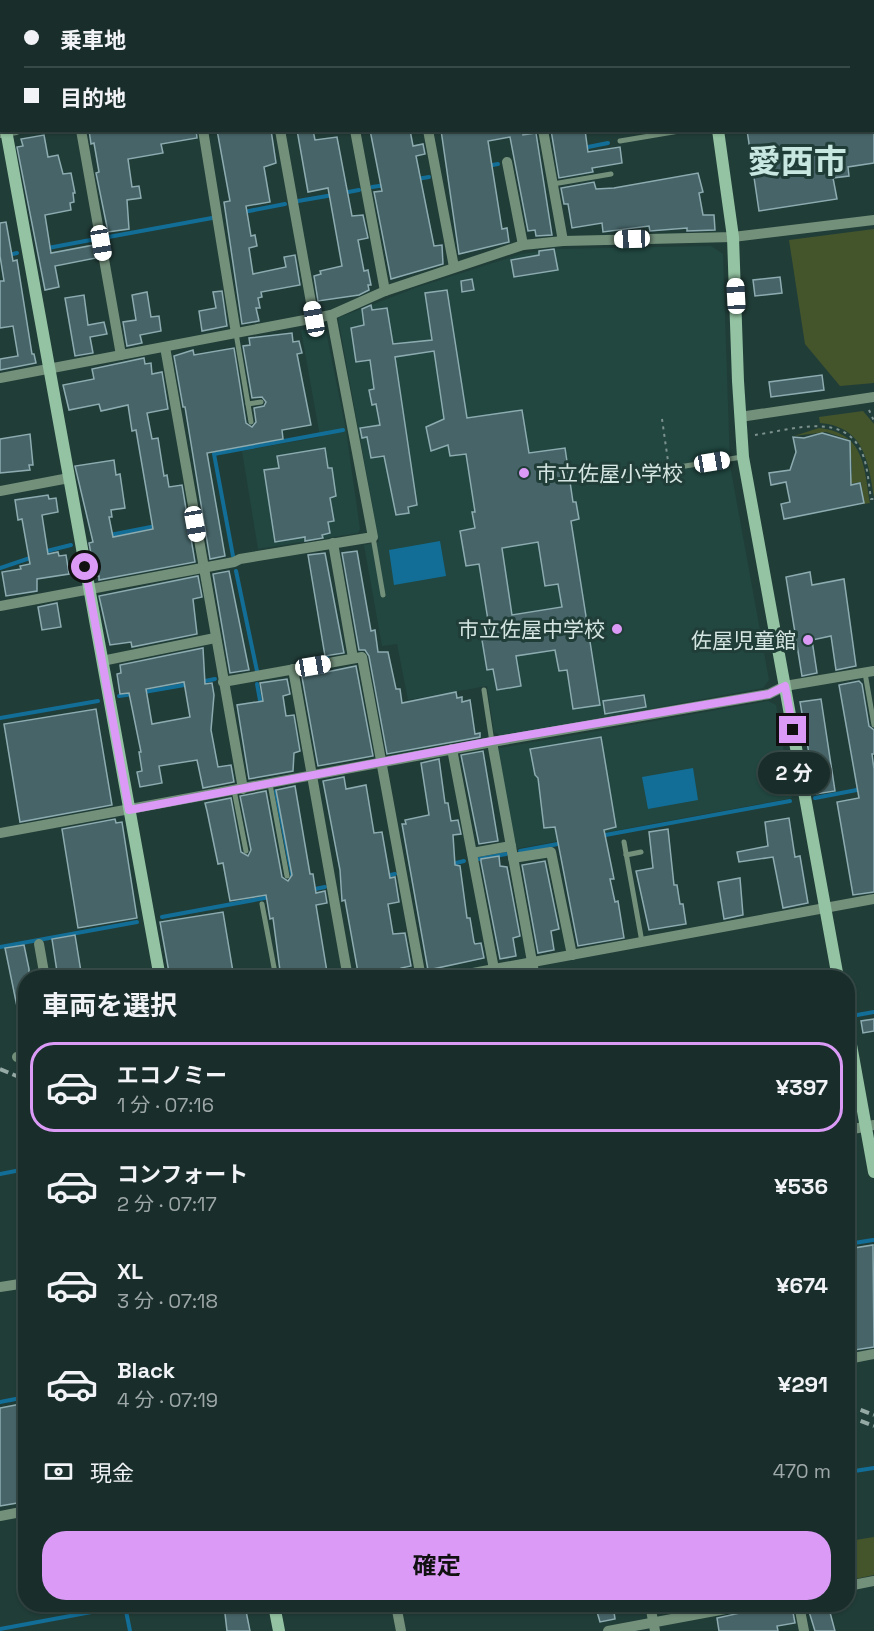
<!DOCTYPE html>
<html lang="ja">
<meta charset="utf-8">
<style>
:root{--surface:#192e2a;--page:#223632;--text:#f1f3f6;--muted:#9fa8a8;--line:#374a47;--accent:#da9af6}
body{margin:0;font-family:"Space Grotesk","Noto Sans JP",sans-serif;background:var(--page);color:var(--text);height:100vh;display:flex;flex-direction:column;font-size:22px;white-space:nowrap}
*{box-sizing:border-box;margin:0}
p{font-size:20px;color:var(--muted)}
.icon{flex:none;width:33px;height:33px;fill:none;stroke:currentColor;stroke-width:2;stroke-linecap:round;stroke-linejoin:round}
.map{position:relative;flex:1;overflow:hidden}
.drawer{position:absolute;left:18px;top:970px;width:837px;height:642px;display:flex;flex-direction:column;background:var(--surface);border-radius:24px;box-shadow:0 2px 4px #0004,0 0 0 2px var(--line)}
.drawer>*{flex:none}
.banner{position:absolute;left:0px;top:0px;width:874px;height:132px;box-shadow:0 2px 4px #0004,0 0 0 2px var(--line);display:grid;align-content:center;height:132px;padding:0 24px;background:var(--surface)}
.end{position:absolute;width:27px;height:27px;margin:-14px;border:8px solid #da9af6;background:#111;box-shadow:0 0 0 3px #111}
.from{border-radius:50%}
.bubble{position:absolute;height:42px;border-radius:21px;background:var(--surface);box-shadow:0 2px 4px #0004,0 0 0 2px var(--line);font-size:20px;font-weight:700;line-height:42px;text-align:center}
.car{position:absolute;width:18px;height:36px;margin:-18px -9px;border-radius:8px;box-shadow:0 0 4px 2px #0007;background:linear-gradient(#fff 24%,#345 0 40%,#fff 0 76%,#345 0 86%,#fff 0)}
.banner b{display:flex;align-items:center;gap:21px;height:57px;font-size:22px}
.banner b+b{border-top:2px solid var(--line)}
.banner i{width:15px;height:15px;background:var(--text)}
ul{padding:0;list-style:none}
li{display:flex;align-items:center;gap:18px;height:90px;margin:0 12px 9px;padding:0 12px;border:3px solid transparent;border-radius:24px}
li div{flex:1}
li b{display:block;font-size:22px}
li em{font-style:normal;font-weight:700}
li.active{border-color:var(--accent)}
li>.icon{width:54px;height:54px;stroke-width:1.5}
h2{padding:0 24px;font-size:27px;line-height:72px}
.pay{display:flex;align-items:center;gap:15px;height:66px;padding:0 24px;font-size:22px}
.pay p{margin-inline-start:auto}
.button{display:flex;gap:12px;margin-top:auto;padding:12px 24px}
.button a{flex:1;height:69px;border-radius:24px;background:var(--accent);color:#111;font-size:24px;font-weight:700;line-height:69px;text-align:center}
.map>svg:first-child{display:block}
.built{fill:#214740}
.green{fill:#44552c}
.water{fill:#126e97}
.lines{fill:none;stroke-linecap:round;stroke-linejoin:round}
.stream{stroke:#126e97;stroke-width:4}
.building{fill:#476569;stroke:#8dacb1;stroke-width:1.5;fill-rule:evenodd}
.path{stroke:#7d928e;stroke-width:2;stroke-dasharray:3 4.5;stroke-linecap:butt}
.lane{stroke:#73907b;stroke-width:5}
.street{stroke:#73907b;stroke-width:10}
.secondary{stroke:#93c3a2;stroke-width:12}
.rail{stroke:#95a9a5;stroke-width:4;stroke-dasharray:9 4.5;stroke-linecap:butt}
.route{stroke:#da9af6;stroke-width:8}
.poi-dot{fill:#da9af6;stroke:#213d38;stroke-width:2}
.labels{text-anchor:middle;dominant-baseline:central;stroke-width:6;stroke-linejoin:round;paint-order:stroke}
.poi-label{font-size:21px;fill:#d5e5e1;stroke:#213d38;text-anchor:end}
.town-label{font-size:33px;font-weight:bold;fill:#c7e7e0;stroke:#213d38}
</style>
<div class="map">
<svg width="874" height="1631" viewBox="0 0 874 1631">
<rect width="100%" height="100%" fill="#213d38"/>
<!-- built -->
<g class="built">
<polygon points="711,246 723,254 730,465 769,680 763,688 502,736 494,732 487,686 408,700 397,644 382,646 364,545 379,542 338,318 415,288 521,254 556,249"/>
<polygon points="325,326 346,430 360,529 358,533 258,549 242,451 320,437 301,330"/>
<polygon points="768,701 776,705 792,798 515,849 498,751 500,748"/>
</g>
<!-- green -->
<g class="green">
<polygon points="874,229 874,383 840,386 805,344 789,240"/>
<path d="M863,411L874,424V497C868,460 864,427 820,423L819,417Z"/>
<path d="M819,428C864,433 864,465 870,503L864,504L861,482L849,484C856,470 849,455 850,440L826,432L794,436Z"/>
<polygon points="874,1537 874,1575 855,1579 849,1541"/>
</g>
<!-- water -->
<g class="water">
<polygon points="440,541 446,576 394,585 389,550"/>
<polygon points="693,768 698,800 648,809 642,777"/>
</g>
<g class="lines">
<!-- stream -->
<g class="stream">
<polyline points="180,0 181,2"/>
<polyline points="61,2 69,0"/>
<polyline points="0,13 2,13"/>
<polyline points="583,148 608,143"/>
<polyline points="487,166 498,164"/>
<polyline points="417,179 429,177"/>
<polyline points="372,187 386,185"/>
<polyline points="343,193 359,190"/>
<polyline points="298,201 333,195"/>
<polyline points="244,212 285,204"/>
<polyline points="103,238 212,218"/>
<polyline points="48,248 96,239"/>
<polyline points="0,257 17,253"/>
<polyline points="110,535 156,526"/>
<polyline points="43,552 71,545"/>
<polyline points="233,556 214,454 343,430"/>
<polyline points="0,568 33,557"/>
<polyline points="236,571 257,671"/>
<polyline points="308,661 328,658"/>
<polyline points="200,682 215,679"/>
<polyline points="257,684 261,706"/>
<polyline points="144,692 190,684"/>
<polyline points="119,696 133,694"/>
<polyline points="0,718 98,701"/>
<polyline points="276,791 293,879"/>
<polyline points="815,798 862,789"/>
<polyline points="600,836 790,801"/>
<polyline points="520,851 563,843"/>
<polyline points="479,859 506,854"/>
<polyline points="452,864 464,861"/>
<polyline points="385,876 395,874"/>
<polyline points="310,890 325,887"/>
<polyline points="162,917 270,897"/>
<polyline points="0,947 137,922"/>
<polyline points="857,1015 874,1012"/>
<polyline points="0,1174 26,1169"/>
<polyline points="848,1244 873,1240"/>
<polyline points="0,1402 26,1397"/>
<polyline points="848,1472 874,1468"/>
<polyline points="125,1606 130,1631"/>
<polyline points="0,1629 129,1605"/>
</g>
</g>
<!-- building -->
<g class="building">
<polygon points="89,130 196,130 197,138 161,144 163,153 128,159 132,187 139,186 141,198 127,200 129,229 108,232 96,173 99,172 94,143 91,144"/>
<polygon points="217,130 271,130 276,163 264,167 270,202 246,206 251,236 255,235 257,246 249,248 253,274 286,267 284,257 295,255 300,285 261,292 262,297 258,298 260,308 256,308 259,321 242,324 224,202 230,201"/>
<polygon points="297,130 313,130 315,140 337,137 352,216 363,215 368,238 358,240 364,271 368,270 371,285 368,285 369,290 359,295 318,301 314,276 321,274 320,271 342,266 328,188 308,192"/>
<polygon points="370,130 410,130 413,146 423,144 425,154 416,156 434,246 442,245 443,264 391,279 374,192 382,191"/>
<polygon points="441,130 523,130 523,135 536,133 552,235 536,236 535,230 528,231 510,137 488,141 502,229 507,228 509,242 459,254"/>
<polygon points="551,130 585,130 588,152 620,147 622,163 592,168 593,172 559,178"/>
<polygon points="747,130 874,130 874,163 848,167 849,176 833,178 837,199 759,211"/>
<polygon points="44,135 48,157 58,155 63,174 71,173 75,193 73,193 74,202 70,203 71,210 45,215 51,253 94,245 96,258 55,266 59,287 45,290 17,147 23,146 21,139"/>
<polygon points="698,173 703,192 699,193 703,215 714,215 715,230 687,231 687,228 650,231 649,226 603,232 602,223 572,228 568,204 564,204 561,188 594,182 596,189 614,188"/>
<polygon points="6,222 13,261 17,260 32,354 34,354 36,363 0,370 0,359 18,356 13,326 0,328 0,281 4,281 0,256 0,223"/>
<polygon points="554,249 558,270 514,277 511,260 539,255 539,251"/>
<polygon points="780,277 782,293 755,296 753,280"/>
<polygon points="472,279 474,290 462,292 461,281"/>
<path d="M447,290L467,418L522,410L529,453L565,448L573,502H576L579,519L571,521L600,705L573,709L567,670L559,671L555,650L516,656L521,686L497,690L493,669L487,670L482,640L491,639L479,564L466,566L460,531L475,528L472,512H475L466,454L450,456L448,445L431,451L426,427L444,419L434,351L395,357L417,505L408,507L409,513L396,515L384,456L371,458L367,437L362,438L360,428L380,425L376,404L372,405L369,390L374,389L370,360L356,362L351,328L364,325L362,309L371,305L372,310L387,308L393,344L432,340L425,293ZM538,542L545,586L558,584L562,607L512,615L502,548Z"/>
<polygon points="222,291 227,326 202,331 199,311 216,308 213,292"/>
<polygon points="147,292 151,317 159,316 161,331 140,335 142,343 127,346 123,322 136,320 132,295"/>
<polygon points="84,295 88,325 104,322 107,334 90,337 93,353 75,356 65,298"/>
<polygon points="292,333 293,342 299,341 302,353 297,354 311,425 282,430 283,439 207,453 225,556 210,559 185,407 183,407 174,356 193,350 194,355 234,348 246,423 252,427 256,422 254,408 264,406 266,402 262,397 252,398 243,346 250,345 249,338"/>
<polygon points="144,358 145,364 151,363 152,374 162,372 168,409 147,413 152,439 158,438 164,476 167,475 169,487 182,485 195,562 99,580 99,576 95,576 89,543 93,542 75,466 114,460 116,475 120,474 125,508 111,510 112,517 109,517 113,537 153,529 136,430 132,431 128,405 101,411 99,404 69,410 63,385 94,379 92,369"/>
<polygon points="822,375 824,390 771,397 769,382"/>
<polygon points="822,433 850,441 851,485 860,483 864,503 784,519 781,504 790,502 786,482 771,485 769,473 790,470 796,452 793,437 804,438"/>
<polygon points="30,434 33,465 29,465 30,470 0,473 0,439"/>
<polygon points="325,448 328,468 332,468 336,496 330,498 334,521 328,522 330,533 322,535 323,538 305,541 305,537 275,542 264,470 279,468 277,456"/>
<polygon points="48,495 49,499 56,498 58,512 42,515 48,554 58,552 59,556 66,555 69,574 37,579 37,591 6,596 2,572 21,569 20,566 30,564 22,519 18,520 15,500"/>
<polygon points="357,551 371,631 375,630 378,652 388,652 396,689 400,689 402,703 456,692 457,698 462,697 462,702 470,700 475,734 480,733 480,737 387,754 369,656 365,650 359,650 342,553"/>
<polygon points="325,553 344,653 325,656 308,555"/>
<polygon points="229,571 249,670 230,673 213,574"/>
<polygon points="810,572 812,585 844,579 856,666 836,670 831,636 812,640 817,673 802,676 786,577"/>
<polygon points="198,576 202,597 193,599 197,634 132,647 131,642 110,645 99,596"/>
<polygon points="57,603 61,627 42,630 38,607"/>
<path d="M203,648L205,684L212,683L214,695L211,730L218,767L231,765L234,782L203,788L197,760L159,766L162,783L140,787L137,772L142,771L139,752H141L129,693L120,694L117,674L121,673L120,665ZM184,682L190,717L152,724L146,689Z"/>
<polygon points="356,666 373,756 318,766 302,677"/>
<polygon points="287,679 290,694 283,696 286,716 294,715 300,751 294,753 293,771 249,779 237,705 263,701 260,683"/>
<polygon points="859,681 862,684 869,726 874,730 874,754 872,754 874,769 874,892 853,895 837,802 859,798 839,685"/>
<polygon points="644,695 646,707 605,714 603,701"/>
<polygon points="821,699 835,791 816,794 800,702"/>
<polygon points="96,709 112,805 20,822 4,724"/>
<polygon points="601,737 616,827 604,830 614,879 610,879 615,902 618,901 624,938 578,946 555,827 544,828 538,778 535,775 530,749"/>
<polygon points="483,751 498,841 479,844 461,755"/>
<polygon points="439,759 445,803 448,803 451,821 458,820 461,834 453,835 455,865 460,866 467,918 470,918 474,942 475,944 481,943 484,958 428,970 402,824 406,824 405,820 429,815 421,763"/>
<polygon points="344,777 346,789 366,785 374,833 382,832 390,878 395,877 399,902 388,904 393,934 405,933 411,966 401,968 402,978 359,978 345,900 342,901 340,870 323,781"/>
<polygon points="295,786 310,874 313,874 316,893 325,891 327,903 316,905 328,978 281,978 273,918 270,919 266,895 230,901 223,863 218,864 207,811 205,803 231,798 241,852 248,856 251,850 240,796 266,791 282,877 288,881 292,875 276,790"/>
<polygon points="789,818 795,857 800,856 808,903 783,908 773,857 739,862 737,852 768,846 765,822"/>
<polygon points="115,819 116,823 122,822 137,918 78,928 62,829"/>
<polygon points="668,829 674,885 677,885 680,904 683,904 686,924 649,930 636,871 653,868 649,832"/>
<polygon points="499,856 500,866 507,867 520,936 513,938 516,956 500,959 481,862 481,859"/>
<polygon points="545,861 559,929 551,931 554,950 538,953 522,865"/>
<polygon points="740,878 743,915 724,919 718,882"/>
<polygon points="223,912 234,978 170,978 160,922"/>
<polygon points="75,935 82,978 58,978 52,939"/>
<polygon points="24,945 29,969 29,978 26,978 26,1021 20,1021 5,948"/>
<polygon points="874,1019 874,1031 863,1033 861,1021"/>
<polygon points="873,1245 874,1347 848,1351 848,1249"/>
<polygon points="26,1403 26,1498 23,1502 0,1506 0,1408"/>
<polygon points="224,1605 235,1605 236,1608 245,1606 250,1631 227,1631"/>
<polygon points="595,1605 613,1605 615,1619 600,1622"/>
<polygon points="807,1605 828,1605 835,1631 815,1631"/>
<polygon points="792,1607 795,1623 777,1626 778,1631 719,1631 717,1618 758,1609"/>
</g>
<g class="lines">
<!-- path -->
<g class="path">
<polyline points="869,410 874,421"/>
<polyline points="662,419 668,461"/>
<path d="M755,435C792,430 848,409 864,458C868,471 869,486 871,499H874"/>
</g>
<!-- lane -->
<g class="lane">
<polyline points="620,141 685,130"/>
<polyline points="553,184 611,174"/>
<polyline points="236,333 251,422"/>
<polyline points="248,404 261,402"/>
<polyline points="622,476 742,457"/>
<polyline points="373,537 383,595"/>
<polyline points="865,673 874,725"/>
<polyline points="484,690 492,742"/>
<polyline points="270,784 287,876"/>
<polyline points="234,790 246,851"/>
<polyline points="624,842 642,942"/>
<polyline points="626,855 641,852"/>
<polyline points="262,904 276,978"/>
</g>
<!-- street -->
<g class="street">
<polyline points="256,0 256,2"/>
<polyline points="81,130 121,355"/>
<polyline points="203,130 236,333"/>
<polyline points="280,130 314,319"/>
<polyline points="355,130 385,291"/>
<polyline points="428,130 454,267"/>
<polyline points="543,130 563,241"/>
<polyline points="0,133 16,130"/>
<polyline points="507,162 523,245"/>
<polyline points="165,347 243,789"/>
<polyline points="0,378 331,315 385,291 523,245 563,241 733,237 874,220"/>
<polyline points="740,417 874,397"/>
<polyline points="0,491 69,478"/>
<polyline points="333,543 353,658"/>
<polyline points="0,606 234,562 240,559 373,537 331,315"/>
<polyline points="102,661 215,638"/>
<polyline points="293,669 348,978"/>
<polyline points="223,682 362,657 421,978"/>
<polyline points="492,742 535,978"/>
<polyline points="452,749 494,969"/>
<polyline points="0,833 492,742 769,694 785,686 874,671"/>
<polyline points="472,853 511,846"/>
<polyline points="513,858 551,852 572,955"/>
<polyline points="39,944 45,978"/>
<polyline points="446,978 874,899"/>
<polyline points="17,1057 26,1055"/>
<polyline points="848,1130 874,1125"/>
<polyline points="0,1287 26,1283"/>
<polyline points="848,1359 874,1354"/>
<polyline points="0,1516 26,1511"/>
<polyline points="848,1586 874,1581"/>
<polyline points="396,1605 401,1631"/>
<polyline points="650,1605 655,1631"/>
<polyline points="799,1605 804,1631"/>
<polyline points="608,1631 747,1605"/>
</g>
<!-- secondary -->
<g class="secondary">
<polyline points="701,0 701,2"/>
<polyline points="763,2 774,0"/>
<polyline points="0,98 2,106"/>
<polyline points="6,130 160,978"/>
<polyline points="718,130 733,237 738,381 743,457 838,978"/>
<polyline points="848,1028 874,1172"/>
<polyline points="274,1605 279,1631"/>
</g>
<!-- rail -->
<g class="rail">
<polyline points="0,1069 26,1080"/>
<polyline points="848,1405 874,1415"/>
<polyline points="848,1416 874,1426"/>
</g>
</g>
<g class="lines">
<!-- route -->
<polyline class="route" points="85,567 129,810 492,741 769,694 785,686 793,730"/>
</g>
<!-- markers -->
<g class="poi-dot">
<circle cx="524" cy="473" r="6"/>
<circle cx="617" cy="629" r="6"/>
<circle cx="808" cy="640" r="6"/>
</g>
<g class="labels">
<!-- poi labels -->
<g class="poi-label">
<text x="536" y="473" text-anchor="start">市立佐屋小学校</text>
<text x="605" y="629">市立佐屋中学校</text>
<text x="796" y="640">佐屋児童館</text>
</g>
<!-- town labels -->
<g class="town-label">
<text x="797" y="162">愛西市</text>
</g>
</g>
</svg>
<i class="end from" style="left:85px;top:567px"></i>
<i class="end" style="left:793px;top:730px"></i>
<div class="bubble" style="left:758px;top:752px;width:72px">2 分</div>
<i class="car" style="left:632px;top:239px;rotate:268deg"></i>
<i class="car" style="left:101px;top:243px;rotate:170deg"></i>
<i class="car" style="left:736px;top:296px;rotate:357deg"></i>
<i class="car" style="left:314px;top:319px;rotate:350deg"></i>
<i class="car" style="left:712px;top:462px;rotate:81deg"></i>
<i class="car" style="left:195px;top:524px;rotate:170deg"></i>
<i class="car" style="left:313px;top:666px;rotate:80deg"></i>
<div class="banner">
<b><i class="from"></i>乗車地</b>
<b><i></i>目的地</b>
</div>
<section class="drawer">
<h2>車両を選択</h2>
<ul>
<li class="active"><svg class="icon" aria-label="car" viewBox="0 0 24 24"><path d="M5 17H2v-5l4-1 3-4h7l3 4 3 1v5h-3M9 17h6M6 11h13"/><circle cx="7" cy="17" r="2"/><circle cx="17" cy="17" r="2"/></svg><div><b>エコノミー</b><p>1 分 · 07:16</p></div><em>¥397</em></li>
<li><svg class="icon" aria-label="car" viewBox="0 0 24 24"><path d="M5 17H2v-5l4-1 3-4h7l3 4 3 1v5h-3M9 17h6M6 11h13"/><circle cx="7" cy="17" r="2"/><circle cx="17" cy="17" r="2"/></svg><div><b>コンフォート</b><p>2 分 · 07:17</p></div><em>¥536</em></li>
<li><svg class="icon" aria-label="car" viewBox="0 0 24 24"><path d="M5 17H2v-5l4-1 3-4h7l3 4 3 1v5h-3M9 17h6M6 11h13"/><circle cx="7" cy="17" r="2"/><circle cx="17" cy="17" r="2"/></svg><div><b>XL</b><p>3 分 · 07:18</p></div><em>¥674</em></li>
<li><svg class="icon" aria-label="car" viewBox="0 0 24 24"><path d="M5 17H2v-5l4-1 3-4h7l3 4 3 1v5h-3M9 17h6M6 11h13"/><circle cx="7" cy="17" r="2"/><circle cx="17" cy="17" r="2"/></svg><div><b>Black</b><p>4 分 · 07:19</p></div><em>¥291</em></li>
</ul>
<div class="pay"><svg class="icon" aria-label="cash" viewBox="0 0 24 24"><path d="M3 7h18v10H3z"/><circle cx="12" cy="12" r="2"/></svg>現金<p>470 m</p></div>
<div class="button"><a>確定</a></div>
</section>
</div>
